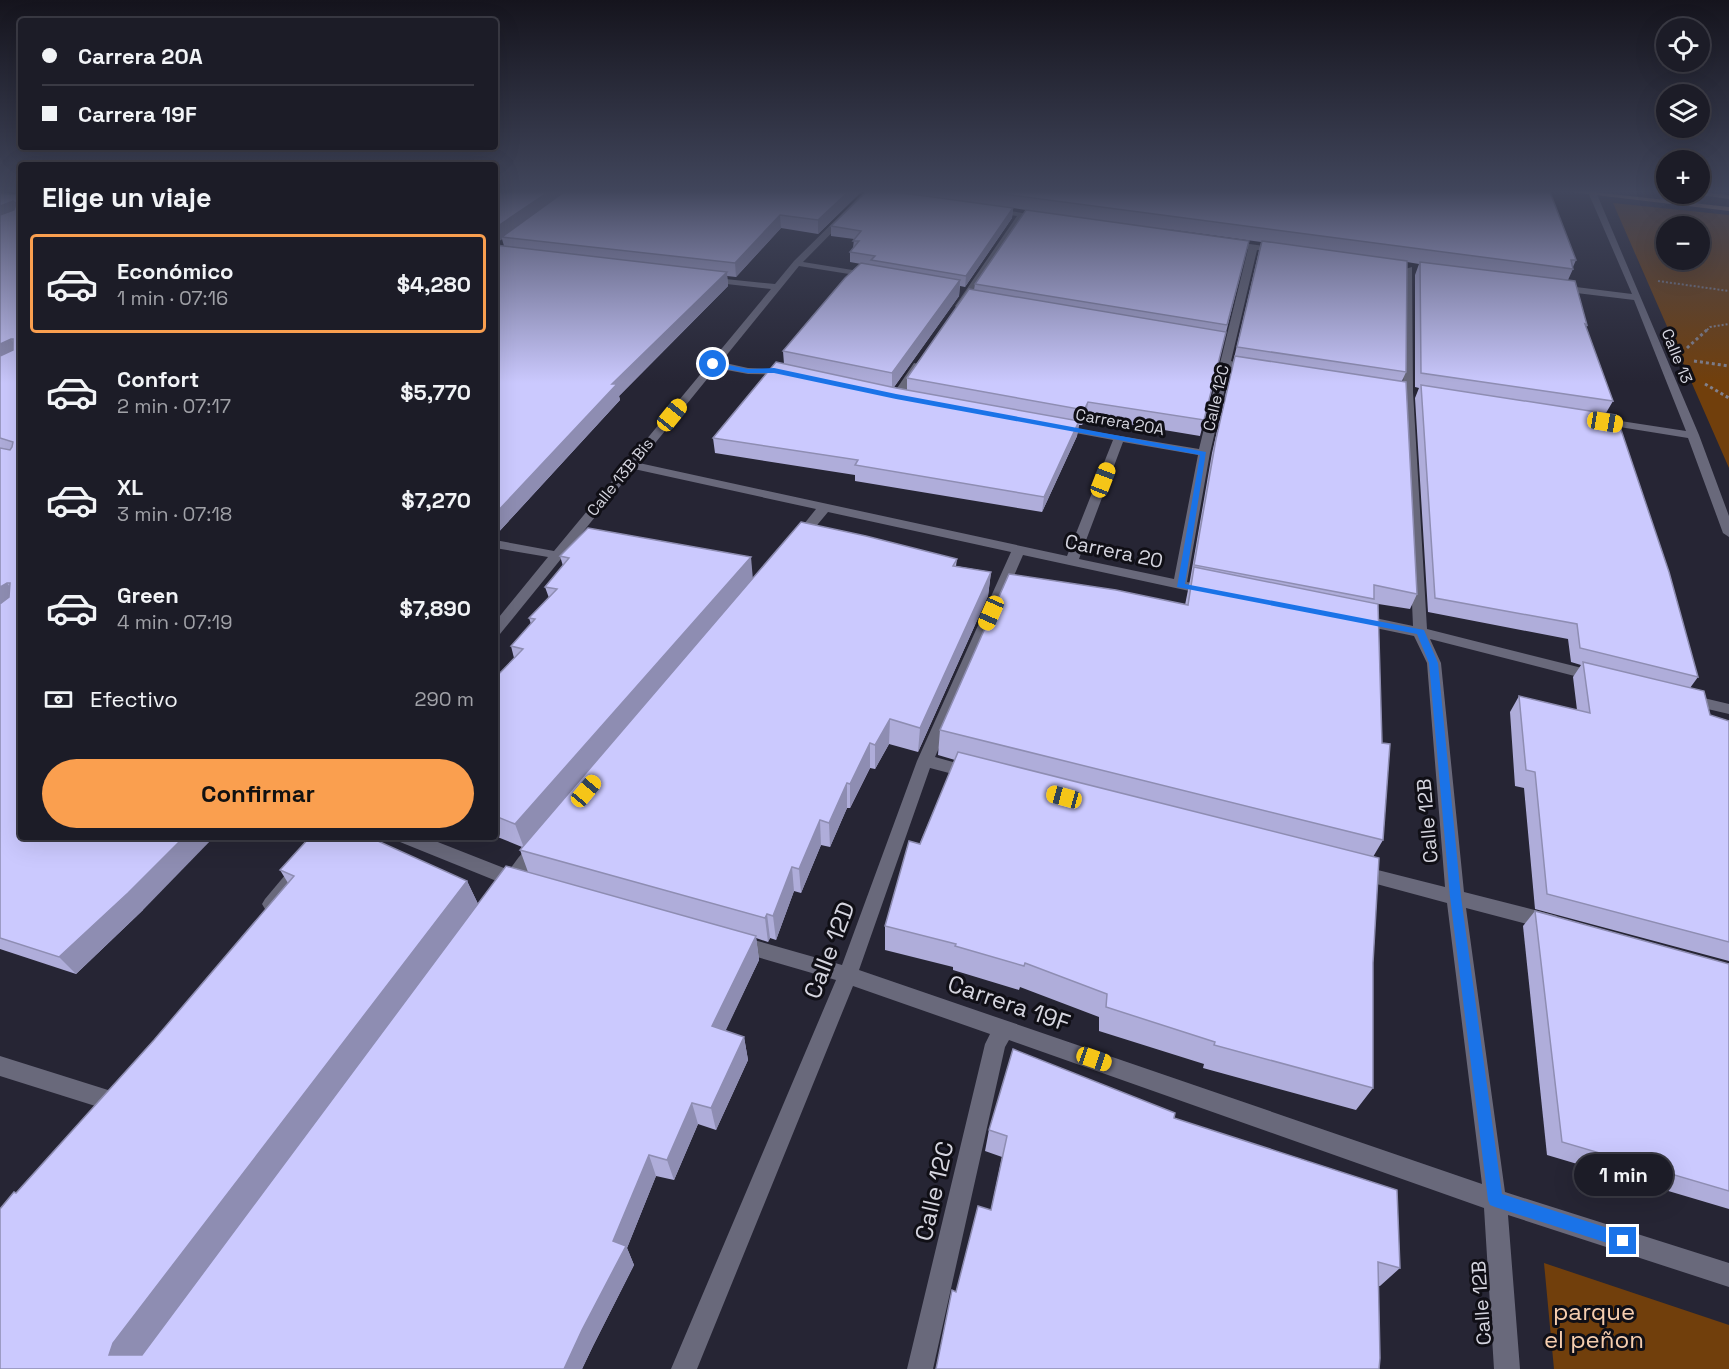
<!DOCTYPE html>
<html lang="es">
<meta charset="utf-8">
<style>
:root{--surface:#1c1c27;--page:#292933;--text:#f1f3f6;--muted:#a0a1a7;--line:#3a3a44;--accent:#fa9f4f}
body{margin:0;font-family:"Space Grotesk",sans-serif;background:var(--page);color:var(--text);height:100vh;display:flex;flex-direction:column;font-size:22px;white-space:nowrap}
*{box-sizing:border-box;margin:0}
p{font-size:20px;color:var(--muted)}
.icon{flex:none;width:33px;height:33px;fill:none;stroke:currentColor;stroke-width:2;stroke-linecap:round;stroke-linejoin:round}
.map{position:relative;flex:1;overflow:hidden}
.details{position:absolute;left:18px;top:162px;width:480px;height:678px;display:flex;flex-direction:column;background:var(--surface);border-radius:6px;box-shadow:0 6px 24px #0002,0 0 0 2px var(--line)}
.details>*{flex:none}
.banner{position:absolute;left:18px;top:18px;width:480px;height:132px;border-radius:6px;box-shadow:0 6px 24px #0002,0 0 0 2px var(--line);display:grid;align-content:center;height:132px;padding:0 24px;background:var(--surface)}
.controls{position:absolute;left:1656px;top:18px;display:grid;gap:12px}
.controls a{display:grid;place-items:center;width:54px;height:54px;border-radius:50%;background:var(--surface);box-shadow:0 6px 24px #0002,0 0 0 2px var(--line);font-size:30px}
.end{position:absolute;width:27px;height:27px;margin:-14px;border:8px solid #1a73e8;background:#fff;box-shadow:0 0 0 3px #fff}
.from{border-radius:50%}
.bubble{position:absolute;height:42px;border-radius:21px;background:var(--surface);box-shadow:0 6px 24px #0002,0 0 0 2px var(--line);font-size:20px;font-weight:700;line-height:42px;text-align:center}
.car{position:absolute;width:18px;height:36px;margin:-18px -9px;border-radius:8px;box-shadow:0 0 4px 2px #0007;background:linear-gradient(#f5c518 24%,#345 0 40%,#f5c518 0 76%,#345 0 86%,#f5c518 0)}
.banner b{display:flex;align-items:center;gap:21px;height:57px;font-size:22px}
.banner b+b{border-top:2px solid var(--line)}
.banner i{width:15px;height:15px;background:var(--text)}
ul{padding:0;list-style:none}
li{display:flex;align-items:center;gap:18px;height:99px;margin:0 12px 9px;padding:0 12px;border:3px solid transparent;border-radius:6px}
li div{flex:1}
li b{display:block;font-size:22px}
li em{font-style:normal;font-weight:700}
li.selected{border-color:var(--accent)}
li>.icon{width:54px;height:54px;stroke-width:1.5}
h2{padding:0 24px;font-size:27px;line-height:72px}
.pay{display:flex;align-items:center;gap:15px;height:66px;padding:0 24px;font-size:22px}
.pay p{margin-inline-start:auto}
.button{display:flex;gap:12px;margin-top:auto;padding:12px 24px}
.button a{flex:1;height:69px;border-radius:36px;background:var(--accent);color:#111;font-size:24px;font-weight:700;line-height:69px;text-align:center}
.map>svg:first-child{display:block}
.green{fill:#713f0c;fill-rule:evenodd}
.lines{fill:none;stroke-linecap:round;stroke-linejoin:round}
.path-far1{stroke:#82818d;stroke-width:2;stroke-dasharray:2 2;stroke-linecap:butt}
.path{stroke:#82818d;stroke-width:3;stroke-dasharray:3 3;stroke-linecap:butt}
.minor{fill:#69697b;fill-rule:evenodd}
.major{fill:#a77f66;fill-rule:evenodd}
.wall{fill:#afadda;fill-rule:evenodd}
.shaded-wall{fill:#8e8db2}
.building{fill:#cbc9fe;stroke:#8e8db2;stroke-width:1.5}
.route{fill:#1a73e8}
.labels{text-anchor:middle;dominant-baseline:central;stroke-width:6;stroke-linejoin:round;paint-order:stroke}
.far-street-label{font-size:16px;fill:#d5d5df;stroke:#100f16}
.street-label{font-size:20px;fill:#d5d5df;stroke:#100f16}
.near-street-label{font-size:24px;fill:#d5d5df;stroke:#100f16}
.near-park-label{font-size:24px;fill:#f5cdae;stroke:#100f16}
</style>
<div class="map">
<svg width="1729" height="1369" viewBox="0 0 1729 1369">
<rect width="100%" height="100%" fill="#262534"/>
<!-- green -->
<g class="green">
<path d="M1613,203L1729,215V468ZM1666,226H1700V260H1666Z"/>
<polygon points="1544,1263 1729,1325 1729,1369 1554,1369"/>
</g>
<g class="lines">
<!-- path-far1 -->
<g class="path-far1">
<polyline points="1658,281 1729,291"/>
<polyline points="1707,330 1710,327 1729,324"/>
</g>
<!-- path -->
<g class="path">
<polyline points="1687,348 1709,328"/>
<polyline points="1694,361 1729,366"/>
<polyline points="1705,384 1729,398"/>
</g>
<!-- minor -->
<g class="minor">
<path d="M864,192H872L803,262L871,273L874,274V278L799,266L721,362L748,368L787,370L792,373L791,375L748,374L716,368L639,463L1067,556L1113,440L1054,429V425L1199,449L1248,249L1223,244L1227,241L1280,248L1284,251L1280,254L1257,250L1231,361L1259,368L1254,371L1230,367L1210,453L1187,582L1213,588L1215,591L1208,595L1023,555L935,757L978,769L980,773L978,777L972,779L930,768L859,970L1482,1184L1447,903L1358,879L1352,877L1349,872L1352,867L1358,865L1445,887L1427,663L1414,636L1361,625L1354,620L1361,615L1413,626L1403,392L1405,269L1412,267L1413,392L1427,629L1594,671L1601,676L1594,681L1430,639L1441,663L1464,892L1550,914L1557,916L1559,922L1557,928L1550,930L1466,908L1505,1192L1729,1263V1287L1508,1215L1520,1369H1494L1484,1208L1009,1040L1005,1047L933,1369H907L985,1044L990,1034L853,986L697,1369H671L836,980L740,952L733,950L731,944L733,938L740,936L842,965L917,761L1011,552L828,512L803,542L798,543L792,539L816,509L634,469L500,634L495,636V622L548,557L495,548V540L554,551L771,289L709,282L706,281V277L775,284L794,261ZM1123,442L1198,455L1174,579L1079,559Z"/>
<polygon points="1588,192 1596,192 1699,435 1729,516 1729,537 1723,533 1688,438 1601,424 1595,421 1601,418 1686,431 1634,300 1560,291 1555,288 1560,285 1632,294"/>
<polygon points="992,208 1047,217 1043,219 1024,217 963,308 957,308 955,306 1017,216 989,212 989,208"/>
<polygon points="914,363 923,365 900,399 892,399 891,397"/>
<polygon points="1687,694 1729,704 1729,714 1682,703 1679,699 1682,695"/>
<polygon points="317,837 336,837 277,909 271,912 265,909 262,904 265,899"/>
<path d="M397,837H425L509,870C518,860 528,839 543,844L546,849L524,877L526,881L523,886L506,894L500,891L497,886L499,882L400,842Z"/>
<polygon points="0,1056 108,1090 116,1093 119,1100 116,1107 108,1110 0,1076"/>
</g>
<!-- major -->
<g class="major">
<polygon points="1571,192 1593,192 1729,207 1729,211"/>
<polygon points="1700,192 1729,195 1729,199 1693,194"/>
</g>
</g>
<!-- wall -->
<g class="wall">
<polygon points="495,192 861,192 818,234 781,228 736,277 727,276 728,286 619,396 620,400 495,536 495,245 504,246 502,239 495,244"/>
<path d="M866,192H1550L1576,260L1573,267V269L1568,280L1587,325L1586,327L1613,401L1606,413L1698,677L1690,688L1710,715L1729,721V961L1535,909L1524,788L1515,786L1510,712L1519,696L1577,710L1573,677L1581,665L1571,662L1568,639L1428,612L1415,398L1419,388L1415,387V275L1419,264L1407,262L1406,372L1402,381L1417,594L1410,609L1372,603L1383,840L1373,857V1088L1356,1110L1203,1068L1204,1064L1099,1031V1017L1020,987L1019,990L953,970V967L885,950V926L955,760L938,755L940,730L1185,605L1190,580L1212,453L1261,242L1160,228L1249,241L1200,436L1086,417L1082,425H1079L1077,436L1042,512L855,481V475L715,453L713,438L784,364L783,351L861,264L850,262V252L853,248L854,239L831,236V226ZM1013,208L1026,210L975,284L974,290L907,378V390L894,387L959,296L960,286L965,287L1012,218Z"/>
<polygon points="0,193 21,195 143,910 76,974 0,949"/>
<polygon points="560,556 753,579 957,559 956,566 991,572 988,596 918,752 889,744 875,769 870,768 850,808 847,808 830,847 821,845 801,893 794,891 776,940 770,938 768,942 756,938 759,960 725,1031 744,1037 748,1060 716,1130 698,1124 674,1180 656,1176 627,1248 634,1265 593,1346 582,1369 0,1369 16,1193 154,1040 288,883 280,870 467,881 478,904 528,872 520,850 522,847 495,836 495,678 514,658 511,646 531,624 529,618 549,598 545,587 563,566"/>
<polygon points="1535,911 1729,964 1729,1209 1547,1155 1523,926"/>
<polygon points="1174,1118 1400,1268 1380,1286 956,1292 991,1210 1002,1157 985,1151 989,1130"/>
</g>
<!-- shaded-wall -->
<g class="shaded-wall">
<polygon points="548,192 570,192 502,237 502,239 495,244 495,228"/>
<polygon points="848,192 861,192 818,234 818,220"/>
<polygon points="13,201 20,214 0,222 0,206"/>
<polygon points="1013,208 1012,218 965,287 966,276"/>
<polygon points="780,215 781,228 736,277 735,263"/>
<polygon points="727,272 728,286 619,396 620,400 495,536 495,514 612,384"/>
<polygon points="960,280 959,296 892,390 892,373"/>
<polygon points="11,339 20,354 0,364 0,344"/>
<polygon points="1088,402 1086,417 1082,425 1084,410"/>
<polygon points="1079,421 1077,436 1042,512 1044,497"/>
<polygon points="751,557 753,580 524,848 515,824"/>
<polygon points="991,572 988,596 918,752 920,728"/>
<polygon points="7,583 20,600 0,613 0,587"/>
<polygon points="890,719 889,744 875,769 875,745"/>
<polygon points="870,743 870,768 850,808 850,784"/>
<polygon points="847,783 847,808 830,847 829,823"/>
<polygon points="820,820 821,845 801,893 799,869"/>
<polygon points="184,837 214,837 143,910 76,974 59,957"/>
<polygon points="792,867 794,891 776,940 773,916"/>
<polygon points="467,881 479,906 139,1369 109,1355 113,1343"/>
<polygon points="767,914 770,938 768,942 765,918"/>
<polygon points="756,936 759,960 717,1049 712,1026"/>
<polygon points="744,1037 748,1060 716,1130 711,1108"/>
<polygon points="692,1103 698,1124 674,1180 667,1160"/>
<polygon points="649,1155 656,1176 627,1248 634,1265 593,1346 582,1369 564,1369 613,1241"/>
</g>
<!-- building -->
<g class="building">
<polygon points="495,192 548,192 495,228"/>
<polygon points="564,192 848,192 818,220 780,215 735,263 502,237"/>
<polygon points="866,192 896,192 1013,208 966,276 871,260 875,256 850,252 859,241 853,241 861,231 831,226"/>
<polygon points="987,192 1550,192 1576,260 1571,260 1573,269"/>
<polygon points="0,193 21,195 21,837 184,837 128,893 59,957 0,938 0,604 9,597 10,583 7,583 0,587 0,448 10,450 12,447 13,442 0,438 0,356 13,350 13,339 11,339 0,344 0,215 14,210 16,203 13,201 0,206"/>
<polygon points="1026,210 1249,241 1227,325 975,284"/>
<polygon points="1262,241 1407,261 1406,372 1237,347"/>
<polygon points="495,245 727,272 612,384 617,384 495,514"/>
<polygon points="1420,262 1575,281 1587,325 1585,324 1613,401 1421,373"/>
<polygon points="861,263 960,280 892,373 783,351 845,278"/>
<polygon points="969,289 1226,332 1204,420 1088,402 1084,410 907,378"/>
<polygon points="1235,356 1406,382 1417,594 1374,585 1374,599 1194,565 1216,439"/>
<polygon points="776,362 896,388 1079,421 1044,497 855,465 858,460 713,438"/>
<polygon points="1421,385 1616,415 1669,572 1698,677 1580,648 1577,624 1435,598"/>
<polygon points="801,522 866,536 957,559 953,566 991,572 920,728 890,719 875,745 870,743 850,784 847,783 829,823 820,820 799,869 792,867 773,916 767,914 765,918 520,850"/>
<polygon points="588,528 751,557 515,824 495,816 495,678 523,649 511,646 535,619 529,618 557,589 545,587 569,558 560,556"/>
<polygon points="1194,567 1378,604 1382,743 1390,744 1383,840 940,730 1009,574 1116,590 1188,605"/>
<polygon points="1583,662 1704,691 1710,715 1729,721 1729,942 1547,894 1535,772 1526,770 1519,696 1590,713"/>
<polygon points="958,752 1379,858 1373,963 1373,1088 1214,1045 1215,1042 1106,1007 1107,994 1025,963 1024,966 955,946 956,944 885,926 909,841 920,844"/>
<polygon points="310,837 369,837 467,881 113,1343 109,1355 142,1355 506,866 756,936 712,1026 744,1037 711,1108 692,1103 667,1160 649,1155 613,1241 626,1246 582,1330 564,1369 0,1369 0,1209 14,1192 16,1193 154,1040 294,876 280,870"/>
<polygon points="1535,911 1729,964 1729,1191 1562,1142"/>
<polygon points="1013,1049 1175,1113 1174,1118 1397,1190 1400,1268 1378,1262 1380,1358 1379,1369 936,1369 952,1290 956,1292 978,1206 991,1210 1007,1136 989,1130"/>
</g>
<!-- sky -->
<linearGradient id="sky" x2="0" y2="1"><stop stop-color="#15141d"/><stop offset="0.5" stop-color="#41465c"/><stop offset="1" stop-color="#41465c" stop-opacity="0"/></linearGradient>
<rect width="1729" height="383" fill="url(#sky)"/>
<!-- route -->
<polygon class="route" points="713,362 748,369 774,368 896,394 1206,452 1185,584 1424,630 1438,663 1461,897 1502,1194 1623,1233 1628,1235 1630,1241 1628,1246 1623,1248 1495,1207 1490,1205 1488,1200 1450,897 1429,663 1417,634 1177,587 1200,455 896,399 774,373 748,373 710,366"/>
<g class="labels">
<!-- far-street labels -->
<g class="far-street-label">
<text transform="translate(1677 356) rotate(68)">Calle 13</text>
<text transform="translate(1216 398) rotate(-77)">Calle 12C</text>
<text transform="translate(1120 422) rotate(10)">Carrera 20A</text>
<text transform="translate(620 477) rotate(-51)">Calle 13B Bis</text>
</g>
<!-- street labels -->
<g class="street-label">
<text transform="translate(1114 551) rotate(12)">Carrera 20</text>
<text transform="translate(1427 821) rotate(-95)">Calle 12B</text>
<text transform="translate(1481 1303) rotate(-94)">Calle 12B</text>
</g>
<!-- near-street labels -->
<g class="near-street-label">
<text transform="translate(829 950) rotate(-69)">Calle 12D</text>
<text transform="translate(1009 1003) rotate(19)">Carrera 19F</text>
<text transform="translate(934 1191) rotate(-77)">Calle 12C</text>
</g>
<!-- near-park labels -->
<g class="near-park-label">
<text x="1594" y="1311">parque<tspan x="1594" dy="28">el peñon</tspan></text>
</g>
</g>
</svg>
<div class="controls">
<a><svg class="icon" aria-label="locate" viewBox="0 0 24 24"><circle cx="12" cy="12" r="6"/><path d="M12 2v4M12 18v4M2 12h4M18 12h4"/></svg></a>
<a><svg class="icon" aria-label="layers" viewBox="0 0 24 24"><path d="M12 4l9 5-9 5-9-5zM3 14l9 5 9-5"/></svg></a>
<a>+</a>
<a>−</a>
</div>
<i class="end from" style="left:713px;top:364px"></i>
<i class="end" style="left:1623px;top:1241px"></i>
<div class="bubble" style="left:1574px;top:1154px;width:99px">1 min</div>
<i class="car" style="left:672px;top:415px;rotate:39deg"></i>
<i class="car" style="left:1605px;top:422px;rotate:99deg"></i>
<i class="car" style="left:1103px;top:480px;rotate:21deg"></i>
<i class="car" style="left:991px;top:613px;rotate:204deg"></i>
<i class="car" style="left:586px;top:791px;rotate:40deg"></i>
<i class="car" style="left:1064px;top:797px;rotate:285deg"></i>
<i class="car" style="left:1094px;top:1059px;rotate:109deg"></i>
<div class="banner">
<b><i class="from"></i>Carrera 20A</b>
<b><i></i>Carrera 19F</b>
</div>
<section class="details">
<h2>Elige un viaje</h2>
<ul>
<li class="selected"><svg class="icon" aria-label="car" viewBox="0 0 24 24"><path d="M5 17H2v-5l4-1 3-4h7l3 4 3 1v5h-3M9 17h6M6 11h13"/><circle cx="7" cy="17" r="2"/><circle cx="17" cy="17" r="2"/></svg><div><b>Económico</b><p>1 min · 07:16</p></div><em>$4,280</em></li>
<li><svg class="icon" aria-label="car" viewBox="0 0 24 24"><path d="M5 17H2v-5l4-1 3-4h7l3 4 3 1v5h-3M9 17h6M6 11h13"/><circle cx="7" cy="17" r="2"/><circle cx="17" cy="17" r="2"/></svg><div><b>Confort</b><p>2 min · 07:17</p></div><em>$5,770</em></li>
<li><svg class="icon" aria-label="car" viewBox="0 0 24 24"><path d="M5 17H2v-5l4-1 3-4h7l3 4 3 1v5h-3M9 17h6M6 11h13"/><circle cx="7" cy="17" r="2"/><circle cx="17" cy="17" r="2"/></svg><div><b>XL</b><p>3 min · 07:18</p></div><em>$7,270</em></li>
<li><svg class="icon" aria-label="car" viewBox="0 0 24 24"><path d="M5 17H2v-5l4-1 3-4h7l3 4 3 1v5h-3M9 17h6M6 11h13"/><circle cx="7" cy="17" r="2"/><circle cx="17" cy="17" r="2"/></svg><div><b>Green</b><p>4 min · 07:19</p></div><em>$7,890</em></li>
</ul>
<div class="pay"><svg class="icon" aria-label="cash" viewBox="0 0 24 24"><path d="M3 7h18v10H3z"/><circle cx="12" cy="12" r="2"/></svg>Efectivo<p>290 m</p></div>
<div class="button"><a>Confirmar</a></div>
</section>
</div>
